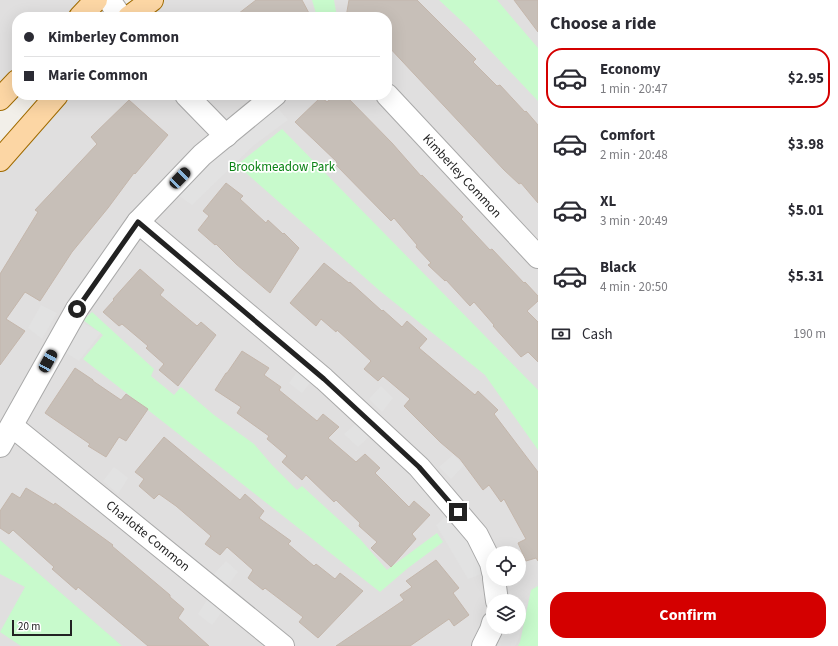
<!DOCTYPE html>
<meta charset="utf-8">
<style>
:root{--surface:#fff;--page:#f2f2f3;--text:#2b2b33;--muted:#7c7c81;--line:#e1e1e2;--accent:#d40000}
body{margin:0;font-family:"Source Sans 3",sans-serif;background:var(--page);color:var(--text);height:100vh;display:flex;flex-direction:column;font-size:15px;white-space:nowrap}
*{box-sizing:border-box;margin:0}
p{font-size:13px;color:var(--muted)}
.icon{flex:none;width:22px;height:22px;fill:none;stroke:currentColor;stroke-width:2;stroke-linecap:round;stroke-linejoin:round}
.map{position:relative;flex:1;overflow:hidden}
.sheet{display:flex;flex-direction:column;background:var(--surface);width:300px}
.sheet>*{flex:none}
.banner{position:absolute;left:12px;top:12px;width:380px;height:88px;border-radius:16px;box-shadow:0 4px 16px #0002;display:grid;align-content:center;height:88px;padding:0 12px;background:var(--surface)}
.tools{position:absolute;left:486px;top:546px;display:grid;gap:8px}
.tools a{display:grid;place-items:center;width:40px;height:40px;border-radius:50%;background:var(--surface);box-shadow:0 4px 16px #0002;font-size:20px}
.scale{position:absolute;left:12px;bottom:10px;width:60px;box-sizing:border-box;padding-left:4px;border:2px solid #222;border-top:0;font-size:11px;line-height:14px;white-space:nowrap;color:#222;-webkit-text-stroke:3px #fff;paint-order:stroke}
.end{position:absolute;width:18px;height:18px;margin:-9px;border:5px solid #222;background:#fff;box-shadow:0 0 0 2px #fff}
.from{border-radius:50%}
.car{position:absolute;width:12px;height:24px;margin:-12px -6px;border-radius:5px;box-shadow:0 0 3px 1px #0007;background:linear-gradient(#222 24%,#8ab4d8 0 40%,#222 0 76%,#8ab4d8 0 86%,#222 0)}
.banner b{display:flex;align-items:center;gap:14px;height:38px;font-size:15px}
.banner b+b{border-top:1px solid var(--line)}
.banner i{width:10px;height:10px;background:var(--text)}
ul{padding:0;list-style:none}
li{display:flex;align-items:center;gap:12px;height:60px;margin:0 8px 6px;padding:0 4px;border:2px solid transparent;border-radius:16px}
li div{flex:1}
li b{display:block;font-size:15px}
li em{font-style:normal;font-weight:700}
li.current{border-color:var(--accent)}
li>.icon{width:36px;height:36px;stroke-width:1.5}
h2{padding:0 12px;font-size:18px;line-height:48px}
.pay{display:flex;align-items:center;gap:10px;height:44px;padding:0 12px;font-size:15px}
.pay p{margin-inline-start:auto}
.primary-button{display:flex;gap:8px;margin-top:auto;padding:8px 12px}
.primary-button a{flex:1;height:46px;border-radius:16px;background:var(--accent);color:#fff;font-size:16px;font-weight:700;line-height:46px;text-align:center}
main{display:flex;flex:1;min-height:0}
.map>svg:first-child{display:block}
.residential{fill:#e0dfdf;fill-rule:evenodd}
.park{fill:#c8facc}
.parking{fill:#e2e2e2}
.building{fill:#c7bfb8;stroke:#c4b6ab}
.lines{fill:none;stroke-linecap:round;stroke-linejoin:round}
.minor-casing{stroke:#a9a9a9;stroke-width:24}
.major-casing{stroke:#a06b00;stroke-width:24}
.minor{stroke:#fff;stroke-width:22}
.major{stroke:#fcd6a4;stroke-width:22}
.route{stroke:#222;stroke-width:5}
.labels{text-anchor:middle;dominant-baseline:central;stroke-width:3.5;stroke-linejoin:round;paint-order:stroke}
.park-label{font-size:13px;fill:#0c8416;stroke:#fff}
.street-label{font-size:13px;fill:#222;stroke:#fff}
</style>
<main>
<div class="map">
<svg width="538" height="646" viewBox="0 0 538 646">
<rect width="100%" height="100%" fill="#f2efe9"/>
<!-- residential -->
<g class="residential">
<polygon points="0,0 96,0 80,17 17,17 17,81 0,99"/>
<path d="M152,0H538V646H0V160L57,95H387V17H129ZM493,553H519V579H493ZM493,601H519V627H493Z"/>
</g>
<!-- park -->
<g class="park">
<polygon points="312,0 334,0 337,17 317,17"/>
<polygon points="439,0 497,0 538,48 538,101 468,27"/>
<polygon points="282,129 538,390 538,450 485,375 380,291 237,165"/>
<polygon points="92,312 154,369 151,376 174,395 181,387 214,415 254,444 272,465 297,490 302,486 360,539 387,570 437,533 443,542 408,568 380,592 83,359 103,335 83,320"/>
<polygon points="0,540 122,646 21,646 0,632 25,587 0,574"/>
<polygon points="538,586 538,646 518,646 520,642 531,590"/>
</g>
<!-- parking -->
<g class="parking">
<polygon points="276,106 288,120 254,145 192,205 178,195 242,133"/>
<polygon points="41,305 57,313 42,339 28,328"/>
<polygon points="80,321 101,333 79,361 60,349"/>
<polygon points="300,368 313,379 302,393 289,383"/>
<polygon points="381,386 393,398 382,412 369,399"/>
<polygon points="358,422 372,434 358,447 344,434"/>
<polygon points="453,455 464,465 451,479 439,467"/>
<polygon points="114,467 128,478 118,494 103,481"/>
<polygon points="449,514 472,546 484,573 468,579 436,525"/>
<polygon points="226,561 238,572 228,585 214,574"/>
<polygon points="207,600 222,612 212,625 198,614"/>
<polygon points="519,602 527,603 519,638 515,646 494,646 503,627 519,627"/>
</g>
<!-- building -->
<g class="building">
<polygon points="256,0 302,0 311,17 234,17"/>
<polygon points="349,0 417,0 476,59 473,62 497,86 500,85 525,112 526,111 538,125 538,203 521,183 519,184 504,170 387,45 387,17 346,17"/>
<polygon points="514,0 538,0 538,32"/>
<polygon points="335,95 345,95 392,143 421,176 422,175 463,217 461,219 490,250 492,249 524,283 525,282 538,296 538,301 527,311 538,322 538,362 528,352 521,357 493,326 494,325 474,302 470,306 446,280 445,281 428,265 431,263 416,247 417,245 394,218 391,221 335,164 337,162 295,122 321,97 327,102"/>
<polygon points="129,100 168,135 135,174 134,173 108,208 72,252 40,301 25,292 6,319 25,331 0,365 0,274 38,212 35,210 97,144 91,137"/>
<polygon points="226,183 243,196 240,199 266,223 268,220 283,234 284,233 299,248 270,293 236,264 216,244 215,245 198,230 209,216 203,211"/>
<polygon points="324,263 349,283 350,282 382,311 383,310 402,327 407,321 427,339 419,348 475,395 478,391 498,410 494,414 538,472 538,561 536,558 526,561 518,543 526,539 504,499 501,502 489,485 483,490 460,459 440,442 404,406 410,399 383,376 378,381 364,369 371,361 337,330 336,332 321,319 316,326 290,303"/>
<polygon points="140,269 164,290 160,295 197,326 201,322 216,335 178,386 159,370 164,364 146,348 148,346 122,324 119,326 103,312 114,300 113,299"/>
<polygon points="242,351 269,368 264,375 281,387 279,390 317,421 323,414 339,427 328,438 356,462 365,454 380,468 375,473 409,507 414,501 430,515 412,534 416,539 391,567 371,548 377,542 359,526 360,523 336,500 334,502 306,475 302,480 282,462 287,456 267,439 269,436 237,413 241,407 215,390 226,373 227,373"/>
<polygon points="75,368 93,380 93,381 121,400 126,394 148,409 126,441 119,437 106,457 88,446 90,444 45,413"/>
<polygon points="164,437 240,500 245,494 264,511 259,518 291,541 288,544 314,566 316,564 335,579 340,573 363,591 318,638 299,622 303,617 265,588 263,590 248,578 253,570 227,547 220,555 205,544 211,536 176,506 159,494 154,499 139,486 144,479 135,472"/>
<polygon points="26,488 54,505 55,503 113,545 112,546 170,595 170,597 184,609 178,618 209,646 148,646 78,587 76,590 52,569 54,567 13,530 9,534 0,528 0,511 12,493 20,498"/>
<polygon points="436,560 459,588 453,593 469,615 454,626 449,619 410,646 336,646 404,600 400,595 412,587 406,581"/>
</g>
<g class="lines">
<!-- minor casing -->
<g class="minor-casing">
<g id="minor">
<polyline points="109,0 121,17"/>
<polyline points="186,95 226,136"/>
<polyline points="387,95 538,257"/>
<polyline points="138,222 324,379 419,467 477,535 491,563 493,572"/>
<polyline points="12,426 283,646"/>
<polyline points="0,446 77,309 138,222 202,155 275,95"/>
<polyline points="494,579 497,601"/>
<polyline points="483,646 491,630 493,623"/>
</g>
</g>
<!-- major casing -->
<g class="major-casing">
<g id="major">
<polyline points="80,17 96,0"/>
<polyline points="129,17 152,0"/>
<polyline points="0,99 17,81"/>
<polyline points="0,160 57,95"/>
</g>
</g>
<!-- minor -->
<use href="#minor" class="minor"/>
<!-- major -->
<use href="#major" class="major"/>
</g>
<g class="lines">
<!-- route -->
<polyline class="route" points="77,309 138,222 324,379 419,467 458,512"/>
</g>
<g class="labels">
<!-- park labels -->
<g class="park-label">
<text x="282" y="167">Brookmeadow Park</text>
</g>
<!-- street labels -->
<g class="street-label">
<text transform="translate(462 176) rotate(47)">Kimberley Common</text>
<text transform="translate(148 536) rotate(39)">Charlotte Common</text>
</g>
</g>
</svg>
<div class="tools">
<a><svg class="icon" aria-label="locate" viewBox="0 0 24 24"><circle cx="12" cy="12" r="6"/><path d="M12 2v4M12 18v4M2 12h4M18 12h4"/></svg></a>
<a><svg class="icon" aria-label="layers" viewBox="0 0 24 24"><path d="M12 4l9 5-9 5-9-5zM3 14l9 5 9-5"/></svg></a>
</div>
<div class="scale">20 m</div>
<i class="end from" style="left:77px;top:309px"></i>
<i class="end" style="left:458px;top:512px"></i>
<i class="car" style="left:180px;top:178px;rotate:44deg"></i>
<i class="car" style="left:48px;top:361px;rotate:29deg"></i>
<div class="banner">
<b><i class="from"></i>Kimberley Common</b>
<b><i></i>Marie Common</b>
</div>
</div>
<section class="sheet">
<h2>Choose a ride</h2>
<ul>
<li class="current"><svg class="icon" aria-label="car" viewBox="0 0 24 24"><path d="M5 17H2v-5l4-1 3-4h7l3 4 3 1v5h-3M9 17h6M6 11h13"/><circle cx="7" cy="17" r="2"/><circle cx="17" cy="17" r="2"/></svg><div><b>Economy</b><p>1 min · 20:47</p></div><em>$2.95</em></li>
<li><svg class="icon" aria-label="car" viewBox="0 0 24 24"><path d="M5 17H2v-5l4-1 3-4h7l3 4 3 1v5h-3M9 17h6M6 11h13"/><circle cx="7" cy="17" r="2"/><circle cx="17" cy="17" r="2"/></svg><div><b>Comfort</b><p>2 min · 20:48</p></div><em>$3.98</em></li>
<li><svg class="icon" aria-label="car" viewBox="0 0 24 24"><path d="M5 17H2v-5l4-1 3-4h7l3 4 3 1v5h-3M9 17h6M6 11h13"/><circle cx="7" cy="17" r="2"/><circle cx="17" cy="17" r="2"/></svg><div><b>XL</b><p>3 min · 20:49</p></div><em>$5.01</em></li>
<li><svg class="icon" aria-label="car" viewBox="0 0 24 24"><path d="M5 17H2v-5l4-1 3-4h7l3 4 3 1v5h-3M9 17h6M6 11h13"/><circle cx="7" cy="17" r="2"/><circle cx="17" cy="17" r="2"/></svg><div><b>Black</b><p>4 min · 20:50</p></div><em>$5.31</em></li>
</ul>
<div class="pay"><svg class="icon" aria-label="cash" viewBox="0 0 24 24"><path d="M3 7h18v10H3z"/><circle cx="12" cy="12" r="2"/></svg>Cash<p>190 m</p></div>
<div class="primary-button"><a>Confirm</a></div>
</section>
</main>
